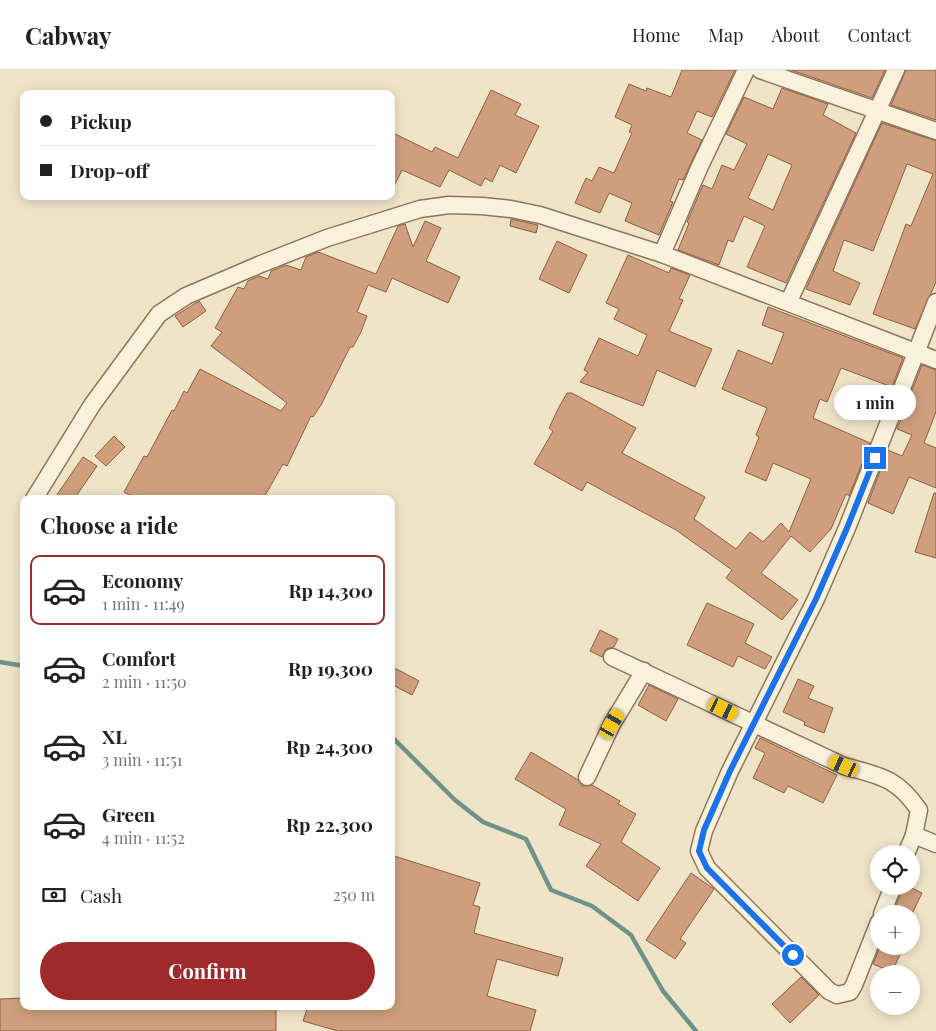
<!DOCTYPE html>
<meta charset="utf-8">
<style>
:root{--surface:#fff;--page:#f6f6f6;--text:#222;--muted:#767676;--line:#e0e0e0;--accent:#9e2a2b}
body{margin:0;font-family:"Playfair Display",serif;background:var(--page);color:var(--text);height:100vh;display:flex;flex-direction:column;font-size:19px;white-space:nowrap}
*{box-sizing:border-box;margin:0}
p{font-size:16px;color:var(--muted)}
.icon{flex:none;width:28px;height:28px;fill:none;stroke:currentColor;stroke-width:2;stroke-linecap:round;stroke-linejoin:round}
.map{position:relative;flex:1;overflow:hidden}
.details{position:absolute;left:20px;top:425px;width:375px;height:515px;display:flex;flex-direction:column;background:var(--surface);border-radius:10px;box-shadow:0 2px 12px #0003}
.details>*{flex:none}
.banner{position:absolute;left:20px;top:20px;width:375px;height:110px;border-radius:10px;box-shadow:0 2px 12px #0003;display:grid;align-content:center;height:110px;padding:0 20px;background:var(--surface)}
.buttons{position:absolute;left:870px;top:775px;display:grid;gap:10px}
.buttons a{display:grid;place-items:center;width:50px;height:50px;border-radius:50%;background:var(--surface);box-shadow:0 2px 12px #0003;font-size:25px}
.end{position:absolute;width:22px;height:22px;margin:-11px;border:6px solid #1a73e8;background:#fff;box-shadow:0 0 0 2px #fff}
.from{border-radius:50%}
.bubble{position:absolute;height:35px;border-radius:18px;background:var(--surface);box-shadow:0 2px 12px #0003;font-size:16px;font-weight:700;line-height:35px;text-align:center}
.car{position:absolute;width:15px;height:30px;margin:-15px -8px;border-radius:6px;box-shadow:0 0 4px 1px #0007;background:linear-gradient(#f5c518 24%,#345 0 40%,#f5c518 0 76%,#345 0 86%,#f5c518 0)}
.banner b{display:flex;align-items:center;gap:18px;height:48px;font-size:19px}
.banner b+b{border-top:1px solid var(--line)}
.banner i{width:12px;height:12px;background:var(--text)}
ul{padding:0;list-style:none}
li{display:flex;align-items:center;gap:15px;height:70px;margin:0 10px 8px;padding:0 10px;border:2px solid transparent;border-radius:10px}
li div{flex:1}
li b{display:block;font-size:19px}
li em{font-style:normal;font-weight:700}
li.selected{border-color:var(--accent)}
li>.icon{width:45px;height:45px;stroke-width:1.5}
h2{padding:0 20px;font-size:22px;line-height:60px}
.pay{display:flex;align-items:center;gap:12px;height:55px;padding:0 20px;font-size:19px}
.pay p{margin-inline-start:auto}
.cta{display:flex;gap:10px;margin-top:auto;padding:10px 20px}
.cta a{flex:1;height:58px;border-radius:30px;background:var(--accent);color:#fff;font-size:20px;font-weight:700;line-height:58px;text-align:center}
header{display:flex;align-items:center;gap:30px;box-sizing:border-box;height:70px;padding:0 25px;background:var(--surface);border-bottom:1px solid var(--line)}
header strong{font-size:24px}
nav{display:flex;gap:28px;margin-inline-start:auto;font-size:18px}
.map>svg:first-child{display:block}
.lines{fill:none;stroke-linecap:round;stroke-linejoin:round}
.stream{stroke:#6f938a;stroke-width:4.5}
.building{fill:#cf9f7d;stroke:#8d5f41;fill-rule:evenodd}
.street-casing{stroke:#8d765c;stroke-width:19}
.street{stroke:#faf1dc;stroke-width:16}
.route{stroke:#1a73e8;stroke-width:6}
</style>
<header>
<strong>Cabway</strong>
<nav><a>Home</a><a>Map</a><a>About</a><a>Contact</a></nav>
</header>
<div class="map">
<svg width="936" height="961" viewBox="0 0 936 961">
<rect width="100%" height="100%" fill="#f0e4c8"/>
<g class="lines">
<!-- stream -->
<g class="stream">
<polyline points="0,592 24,596"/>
<polyline points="391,666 455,730 483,752 526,769 551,820 592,836 631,865 663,921 696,961"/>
</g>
</g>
<!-- building -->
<g class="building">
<polygon points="682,0 735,0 712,47 697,41 687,63 702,70 683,110 679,109 670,131 673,132 659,165 625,151 632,133 609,123 600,143 575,133 586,108 592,111 599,97 614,103 632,63 629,62 632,55 615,47 629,14 646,21 647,18 671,27"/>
<polygon points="791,0 885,0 872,28"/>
<polygon points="906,0 936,0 936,50 891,35"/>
<path d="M782,18L828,34L823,45L856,63L786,213L747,197L765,156L744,146L733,172L728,170L719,195L678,180L689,153L687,152L703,115L712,119L722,95L734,100L747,74L726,64L744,27L773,39ZM768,84L792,95L773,140L748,128Z"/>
<polygon points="491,20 521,34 515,45 539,56 516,103 500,95 492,112 485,108 481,116 449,100 440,117 402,100 391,122 391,62 432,82 435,77 458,88"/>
<polygon points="882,53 936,71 936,212 915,259 873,244 906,154 911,156 933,104 907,94 873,181 844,170 833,201 860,213 850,235 806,219"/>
<polygon points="511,149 538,155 536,163 510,156"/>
<polygon points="425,151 441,158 426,191 460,207 448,233 392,208 386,222 368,215 357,242 367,246 361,262 353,277 350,277 321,335 313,347 311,346 287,396 283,394 263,429 137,429 124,422 144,386 147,387 172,340 174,341 184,321 187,323 200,299 281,341 287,333 211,276 222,262 215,258 238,217 244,219 248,211 259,206 268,209 271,201 286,195 301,200 306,187 318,182 376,204 398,156 405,154 413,177"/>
<polygon points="557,171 587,185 569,223 539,209"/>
<polygon points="628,185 669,203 671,198 690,205 679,229 683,230 669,261 712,279 695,317 657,300 643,336 580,312 588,302 584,300 599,268 638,286 647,265 614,249 619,239 606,233"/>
<polygon points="199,231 206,241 183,257 175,246"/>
<polygon points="768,237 903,288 892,317 841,298 827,332 820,329 813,348 870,373 849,426 846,424 831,459 810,482 791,466 761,503 798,530 782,550 726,508 732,500 676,460 587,412 582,421 534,394 553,361 549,358 559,337 567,323 572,323 636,358 622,383 705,427 694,449 736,479 750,462 763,472 781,453 789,462 811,409 773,393 766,411 745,402 759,367 756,365 767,338 722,319 738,280 772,294 784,263 762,255"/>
<polygon points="922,295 936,300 936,342 924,373 936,378 936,418 909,407 893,444 868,433 888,380 902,386 912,365 897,359"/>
<polygon points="114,366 125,377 106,396 95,386"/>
<polygon points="83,387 97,396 74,429 54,429"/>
<polygon points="934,423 936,423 936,488 915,482"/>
<polygon points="707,533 754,554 745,573 772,587 765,599 738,586 733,597 687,575"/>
<polygon points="600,560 618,569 614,577 606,579 602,587 590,581"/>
<polygon points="391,596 419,611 412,625 391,614"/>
<polygon points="798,609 814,616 808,628 833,638 824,663 804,655 805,652 783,642"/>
<polygon points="649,615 678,629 666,651 638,635"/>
<polygon points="760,668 837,705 823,733 788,716 784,723 753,708 765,683 755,678"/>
<polygon points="531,682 578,710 582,716 592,715 620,731 618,734 636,744 621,772 660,798 638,831 586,796 601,774 559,755 566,739 515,709"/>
<polygon points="391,785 480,813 473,835 480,837 474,863 563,888 558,906 497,889 487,926 536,940 530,961 338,961 303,951 308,936 391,936"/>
<polygon points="691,803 714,819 680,869 686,873 675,889 646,870"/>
<polygon points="903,816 908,816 922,823 912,844 894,842"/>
<polygon points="880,876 904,876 892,902 873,894"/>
<polygon points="801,907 819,925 790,953 772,934"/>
<polygon points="24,928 24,936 276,936 276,961 0,961 0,929"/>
</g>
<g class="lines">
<!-- street casing -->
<g class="street-casing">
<g id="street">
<polyline points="760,0 936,61"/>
<polyline points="662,184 700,96 746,0"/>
<polyline points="789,231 896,0"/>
<polyline points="34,429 92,335 159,244 186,226 261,194 327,168 420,139 449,135 482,136 511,139 540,145 662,184 936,290"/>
<path d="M612,587L844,696C880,706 896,707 919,740L914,765"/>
<polyline points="587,707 612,654 644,601"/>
<polyline points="906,784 914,765 936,774"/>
<polyline points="882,844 893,816"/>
<polyline points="879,852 854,915 850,922 837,925 829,921 707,798 699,781 704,761 730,701 816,529 847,458 936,232"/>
</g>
</g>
<!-- street -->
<use href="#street" class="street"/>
</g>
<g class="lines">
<!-- route -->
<polyline class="route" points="793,885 707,798 699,781 704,760 730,701 816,529 847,458 875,388"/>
</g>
</svg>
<div class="buttons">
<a><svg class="icon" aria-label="locate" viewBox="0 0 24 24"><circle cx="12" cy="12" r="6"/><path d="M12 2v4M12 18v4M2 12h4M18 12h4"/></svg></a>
<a>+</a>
<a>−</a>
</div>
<i class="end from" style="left:793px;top:885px"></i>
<i class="end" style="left:875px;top:388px"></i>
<div class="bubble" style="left:834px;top:315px;width:82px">1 min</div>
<i class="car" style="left:723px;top:639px;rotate:116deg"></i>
<i class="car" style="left:612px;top:654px;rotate:30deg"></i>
<i class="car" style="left:844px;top:696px;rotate:295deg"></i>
<div class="banner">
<b><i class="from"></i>Pickup</b>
<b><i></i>Drop-off</b>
</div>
<section class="details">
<h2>Choose a ride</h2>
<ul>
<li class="selected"><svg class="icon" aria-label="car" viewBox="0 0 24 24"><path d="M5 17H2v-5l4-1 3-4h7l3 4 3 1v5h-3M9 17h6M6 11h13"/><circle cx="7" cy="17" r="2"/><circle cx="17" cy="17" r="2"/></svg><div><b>Economy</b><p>1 min · 11:49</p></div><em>Rp 14,300</em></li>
<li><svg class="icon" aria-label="car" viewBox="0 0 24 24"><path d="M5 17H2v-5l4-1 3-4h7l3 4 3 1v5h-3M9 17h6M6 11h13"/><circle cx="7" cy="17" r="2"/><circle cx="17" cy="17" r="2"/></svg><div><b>Comfort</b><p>2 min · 11:50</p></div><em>Rp 19,300</em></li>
<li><svg class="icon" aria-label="car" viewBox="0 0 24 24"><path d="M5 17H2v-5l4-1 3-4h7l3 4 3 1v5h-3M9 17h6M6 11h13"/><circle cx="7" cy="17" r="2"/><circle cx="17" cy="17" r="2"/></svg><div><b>XL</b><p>3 min · 11:51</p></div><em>Rp 24,300</em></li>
<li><svg class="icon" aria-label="car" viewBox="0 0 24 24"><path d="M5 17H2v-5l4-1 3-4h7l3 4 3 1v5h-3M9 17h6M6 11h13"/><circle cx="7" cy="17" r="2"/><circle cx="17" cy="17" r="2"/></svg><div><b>Green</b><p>4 min · 11:52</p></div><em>Rp 22,300</em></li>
</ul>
<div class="pay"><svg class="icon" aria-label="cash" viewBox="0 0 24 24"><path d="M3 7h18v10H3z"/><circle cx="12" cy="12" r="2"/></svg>Cash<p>250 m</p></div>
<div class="cta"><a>Confirm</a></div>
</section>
</div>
